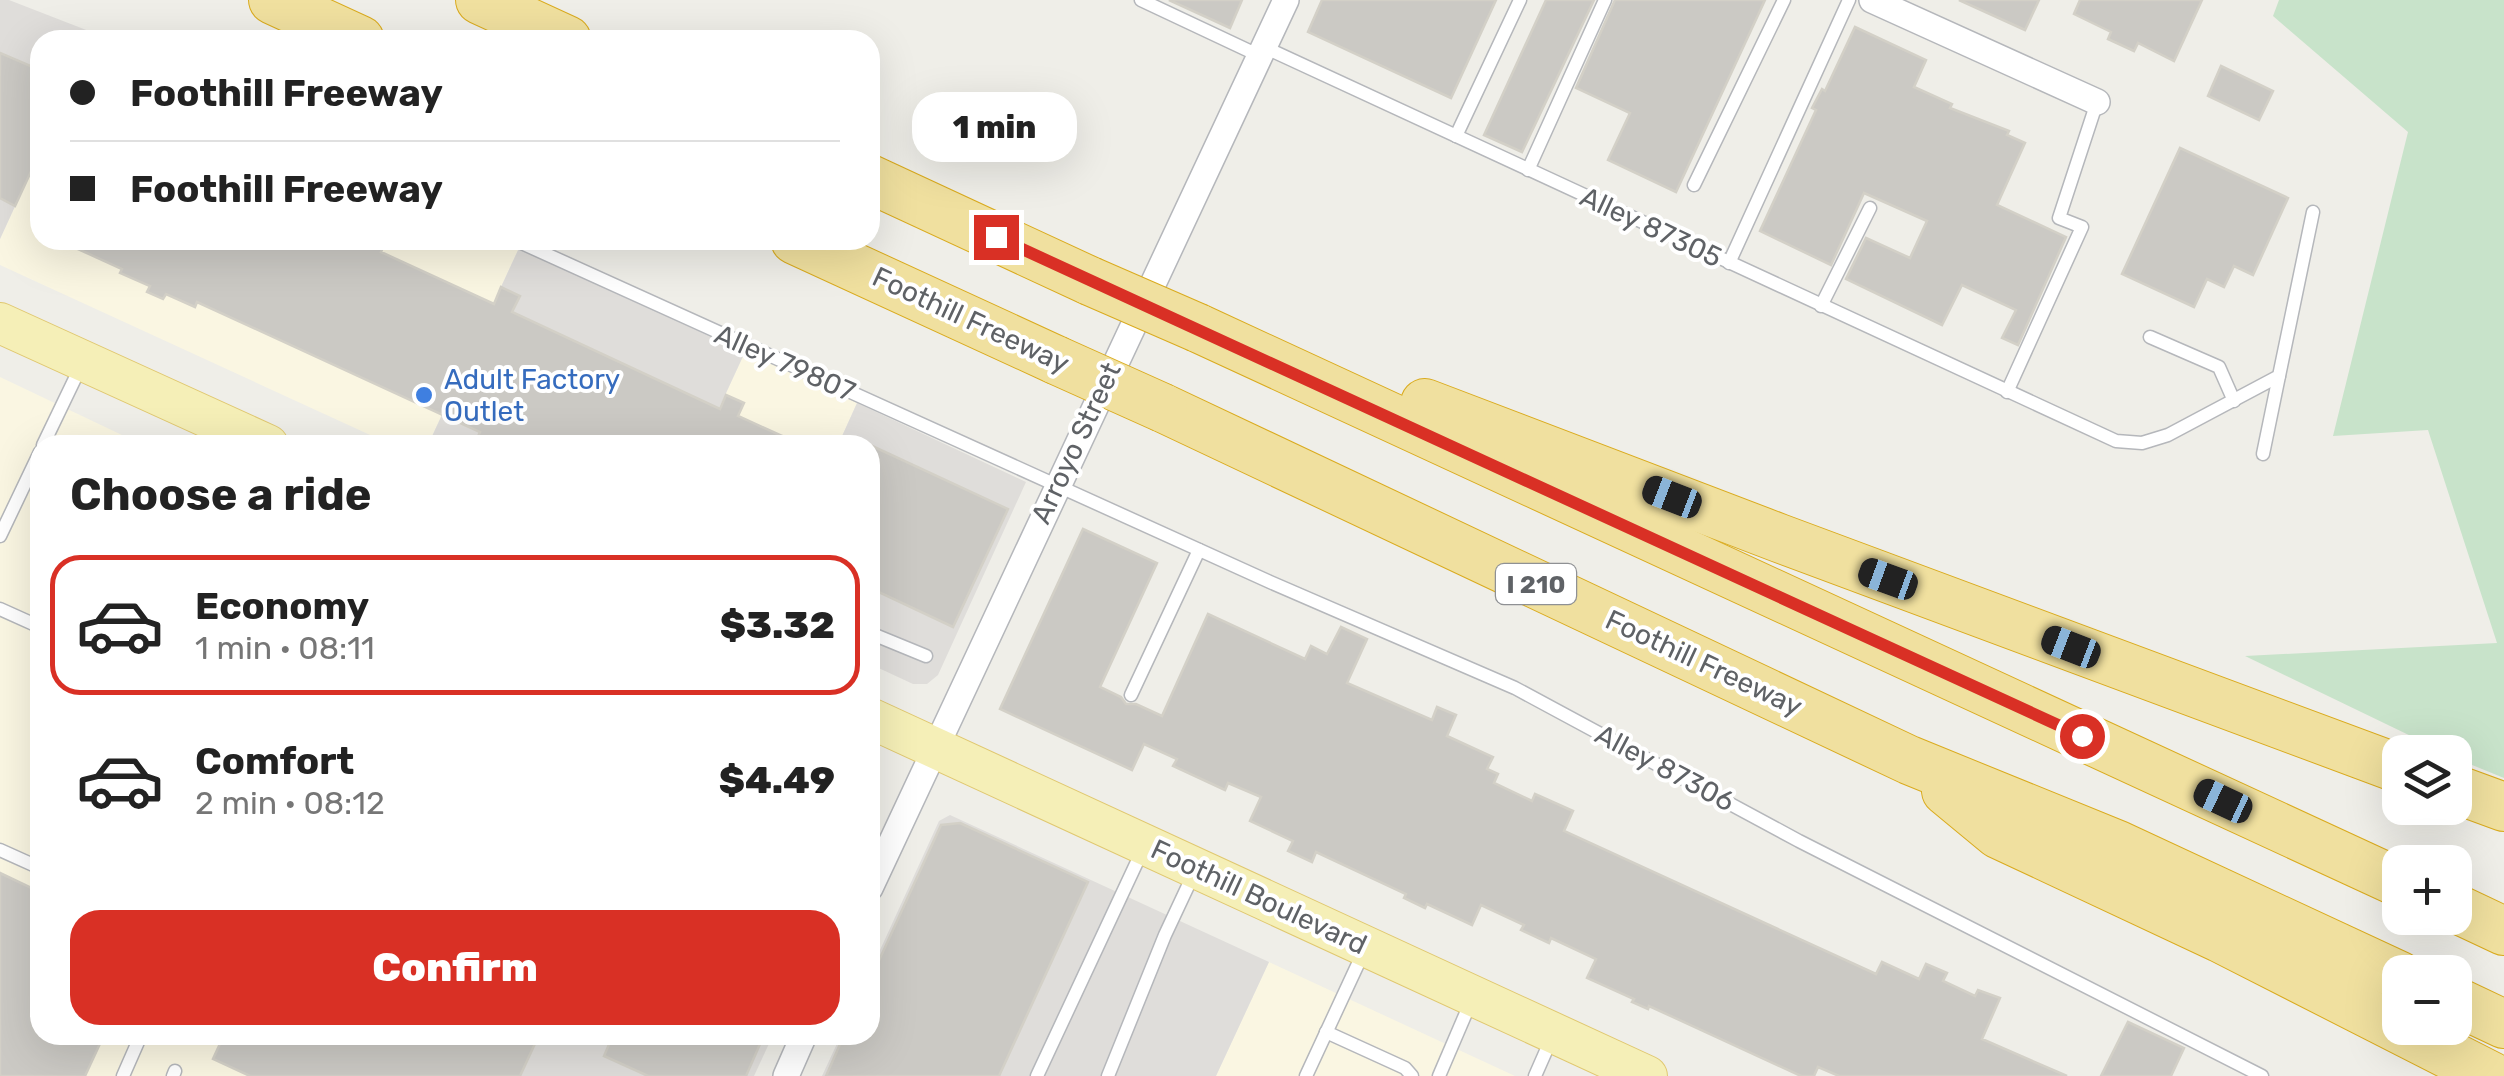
<!DOCTYPE html>
<meta charset="utf-8">
<style>
:root{--surface:#fff;--page:#f6f6f6;--text:#222;--muted:#767676;--line:#e0e0e0;--accent:#d93025}
body{margin:0;font-family:Rubik,sans-serif;background:var(--page);color:var(--text);height:100vh;display:flex;flex-direction:column;font-size:38px;white-space:nowrap}
*{box-sizing:border-box;margin:0}
p{font-size:32px;color:var(--muted)}
.icon{flex:none;width:55px;height:55px;fill:none;stroke:currentColor;stroke-width:2;stroke-linecap:round;stroke-linejoin:round}
.map{position:relative;flex:1;overflow:hidden}
.sheet{position:absolute;left:30px;top:435px;width:850px;height:610px;display:flex;flex-direction:column;background:var(--surface);border-radius:30px;box-shadow:0 10px 40px #0002}
.sheet>*{flex:none}
.banner{position:absolute;left:30px;top:30px;width:850px;height:220px;border-radius:30px;box-shadow:0 10px 40px #0002;display:grid;align-content:center;height:220px;padding:0 40px;background:var(--surface)}
.fabs{position:absolute;left:2382px;top:735px;display:grid;gap:20px}
.fabs a{display:grid;place-items:center;width:90px;height:90px;border-radius:20px;background:var(--surface);box-shadow:0 10px 40px #0002;font-size:50px}
.end{position:absolute;width:45px;height:45px;margin:-22px;border:12px solid #d93025;background:#fff;box-shadow:0 0 0 5px #fff}
.from{border-radius:50%}
.bubble{position:absolute;height:70px;border-radius:30px;background:var(--surface);box-shadow:0 10px 40px #0002;font-size:32px;font-weight:800;line-height:70px;text-align:center}
.car{position:absolute;width:30px;height:60px;margin:-30px -15px;border-radius:12px;box-shadow:0 0 8px 2px #0007;background:linear-gradient(#222 24%,#8ab4d8 0 40%,#222 0 76%,#8ab4d8 0 86%,#222 0)}
.banner b{display:flex;align-items:center;gap:35px;height:95px;font-size:38px}
.banner b+b{border-top:2px solid var(--line)}
.banner i{width:25px;height:25px;background:var(--text)}
ul{padding:0;list-style:none}
li{display:flex;align-items:center;gap:30px;height:140px;margin:0 20px 15px;padding:0 20px;border:5px solid transparent;border-radius:30px}
li div{flex:1}
li b{display:block;font-size:38px}
li em{font-style:normal;font-weight:800}
li.active{border-color:var(--accent)}
li>.icon{width:90px;height:90px;stroke-width:1.5}
h2{padding:0 40px;font-size:45px;line-height:120px}
.primary-button{display:flex;gap:20px;margin-top:auto;padding:20px 40px}
.primary-button a{flex:1;height:115px;border-radius:30px;background:var(--accent);color:#fff;font-size:40px;font-weight:800;line-height:115px;text-align:center}
.map>svg:first-child{display:block}
.commercial{fill:#faf6e2}
.industrial{fill:#dfddda}
.green{fill:#c8e3ca}
.building{fill:#cbc9c4;stroke:#d3d0c7;stroke-width:2.5}
.lines{fill:none;stroke-linecap:round;stroke-linejoin:round}
.service-casing{stroke:#b5b7bb;stroke-width:15}
.minor-casing{stroke:#b5b7bb;stroke-width:28}
.primary-casing{stroke:#e0c870;stroke-width:42}
.motorway-casing{stroke:#daab1e;stroke-width:50}
.service{stroke:#fff;stroke-width:12}
.minor{stroke:#fff;stroke-width:25}
.primary{stroke:#f5efb7;stroke-width:40}
.motorway{stroke:#f0e09f;stroke-width:48}
.motorway-bridge-casing{stroke:#daab1e;stroke-width:50;stroke-linecap:butt}
.motorway-bridge{stroke:#f0e09f;stroke-width:48}
.route{stroke:#d93025;stroke-width:12}
.shop-dot{fill:#3f7fe0;stroke:#fff;stroke-width:4}
.labels{text-anchor:middle;dominant-baseline:central;stroke-width:8;stroke-linejoin:round;paint-order:stroke}
.shield{fill:#fff;stroke:#8f9194;stroke-width:2.5}
.shield-label{font-size:25px;font-weight:bold;fill:#5f6266}
.street-label{font-size:28px;fill:#5f6266;stroke:#fff}
.shop-label{font-size:28px;fill:#366cbe;stroke:#fff;text-anchor:start}
</style>
<div class="map">
<svg width="2504" height="1076" viewBox="0 0 2504 1076">
<rect width="100%" height="100%" fill="#efeee8"/>
<!-- commercial -->
<g class="commercial">
<polygon points="40,152 40,240 502,240 519,248 428,445 392,445 0,265 0,239"/>
<polygon points="745,352 857,403 838,445 702,445"/>
<polygon points="0,377 143,445 40,445 40,1035 403,1035 384,1076 0,1076"/>
<polygon points="1269,962 1515,1076 1216,1076"/>
</g>
<!-- industrial -->
<g class="industrial">
<polygon points="0,0 9,0 94,33 90,40 40,40 40,152 0,239"/>
<polygon points="519,248 745,352 702,445 428,445"/>
<polygon points="857,403 1026,482 938,675 927,684 913,684 870,664 870,445 838,445"/>
<polygon points="950,815 1269,962 1216,1076 822,1076 841,1035 870,1035 870,972 939,821"/>
<polygon points="403,1035 773,1035 754,1076 384,1076"/>
</g>
<!-- green -->
<polygon class="green" points="2279,0 2504,0 2504,778 2455,758 2455,752 2444,752 2245,656 2497,643 2428,430 2333,436 2408,132 2273,16"/>
<!-- building -->
<g class="building">
<polygon points="1169,0 1242,0 1230,28"/>
<polygon points="1322,0 1496,0 1451,98 1308,32"/>
<polygon points="1546,0 1594,0 1522,152 1484,135"/>
<polygon points="1615,0 1765,0 1676,192 1608,160 1630,113 1576,88"/>
<polygon points="1959,0 2039,0 2025,30"/>
<polygon points="2080,0 2202,0 2174,61 2138,43 2134,51 2108,39 2111,32 2074,14"/>
<polygon points="1855,27 1926,60 1914,87 1952,104 1950,108 2009,131 2007,135 2025,143 1997,205 2066,237 2018,345 2002,338 2016,310 1962,285 1942,325 1846,279 1866,238 1910,258 1927,221 1864,193 1831,265 1760,231 1816,110 1812,108 1822,89 1825,91"/>
<polygon points="0,53 40,70 40,152 15,206 0,198"/>
<polygon points="2221,66 2273,91 2259,120 2208,96"/>
<polygon points="2180,148 2288,198 2253,275 2234,266 2224,287 2207,279 2194,307 2122,274"/>
<polygon points="58,240 386,240 381,252 494,304 501,287 520,296 512,312 720,409 726,395 744,403 738,416 802,445 486,445 476,441 480,432 197,302 195,307 166,294 163,299 147,292 150,286 120,273 122,269"/>
<polygon points="870,445 1008,509 953,627 870,588"/>
<polygon points="1083,529 1157,563 1100,687 1121,697 1126,704 1136,704 1162,716 1208,614 1305,659 1311,646 1327,654 1341,627 1367,639 1347,683 1432,720 1437,707 1456,715 1447,736 1493,757 1487,769 1498,774 1494,783 1532,801 1535,794 1573,811 1564,831 1876,974 1882,962 1919,979 1926,964 1947,973 1943,981 1975,996 1978,990 2000,998 1982,1039 2067,1076 1839,1076 1818,1067 1814,1076 1801,1076 1649,1006 1648,1009 1632,1002 1634,999 1587,978 1596,959 1551,938 1549,943 1521,930 1524,925 1481,905 1472,925 1427,904 1425,908 1404,898 1406,894 1316,852 1312,862 1288,851 1293,841 1250,821 1261,797 1228,783 1225,790 1173,766 1177,759 1144,744 1132,770 1000,709"/>
<polygon points="960,823 1088,882 999,1076 826,1076 844,1035 870,1035 870,980 941,825"/>
<polygon points="0,873 40,892 40,1035 104,1035 85,1076 0,1076"/>
<polygon points="2128,1022 2184,1048 2171,1076 2101,1076"/>
<polygon points="224,1035 539,1035 520,1076 250,1076 213,1059"/>
<polygon points="613,1035 764,1035 746,1076 648,1076 604,1056"/>
</g>
<g class="lines">
<!-- service casing -->
<g class="service-casing">
<g id="service">
<polyline points="1141,0 1260,56"/>
<polyline points="1264,47 2116,441 2142,443 2168,435 2279,376 2313,212"/>
<polyline points="1456,136 1520,0"/>
<polyline points="1528,170 1605,0"/>
<polyline points="1694,185 1784,0"/>
<polyline points="515,240 1270,582 1515,688 1799,841 2262,1076"/>
<polyline points="1729,263 1849,0"/>
<polyline points="1821,306 1870,208"/>
<polyline points="2150,337 2219,367 2234,401"/>
<polyline points="2007,392 2082,227 2059,218 2097,102"/>
<polyline points="43,445 81,366"/>
<polyline points="2263,454 2279,376"/>
<polyline points="0,536 40,452"/>
<polyline points="0,609 40,627"/>
<polyline points="870,633 926,656"/>
<polyline points="1131,695 1199,550"/>
<polyline points="0,850 40,868"/>
<polyline points="1326,1032 1405,1068 1412,1076"/>
<polyline points="123,1076 141,1035"/>
<polyline points="173,1076 175,1071"/>
<polyline points="1037,1076 1144,847"/>
<polyline points="1108,1076 1165,935 1195,871"/>
<polyline points="1306,1076 1364,951"/>
<polyline points="1439,1076 1472,999"/>
<polyline points="1535,1076 1553,1035"/>
</g>
</g>
<!-- minor casing -->
<g class="minor-casing">
<g id="minor">
<polyline points="1872,0 2097,102"/>
<polyline points="870,888 1286,0"/>
<polyline points="786,1076 804,1035"/>
</g>
</g>
<!-- primary casing -->
<g class="primary-casing">
<g id="primary">
<polyline points="0,323 268,445"/>
<polyline points="870,718 1647,1076"/>
</g>
</g>
<!-- motorway casing -->
<g class="motorway-casing">
<g id="motorway">
<polyline points="273,0 360,40"/>
<polyline points="480,0 567,40"/>
<polyline points="870,179 1090,281"/>
<polyline points="795,240 1056,360"/>
<polyline points="1198,328 2400,883"/>
<polyline points="1425,403 1779,538 2400,769"/>
<polyline points="1163,408 1909,760 2118,845 2400,976"/>
<polyline points="2455,789 2504,807"/>
<polyline points="1946,791 1998,834 2220,938 2491,1076"/>
<polyline points="2455,908 2504,931"/>
<polyline points="2455,1001 2504,1024"/>
</g>
</g>
<!-- service -->
<use href="#service" class="service"/>
<!-- minor -->
<use href="#minor" class="minor"/>
<!-- primary -->
<use href="#primary" class="primary"/>
<!-- motorway -->
<use href="#motorway" class="motorway"/>
<!-- motorway-bridge casing -->
<g class="motorway-bridge-casing">
<g id="motorway-bridge">
<polyline points="1090,281 1198,328"/>
<polyline points="1056,360 1163,408"/>
</g>
</g>
<!-- motorway-bridge -->
<use href="#motorway-bridge" class="motorway-bridge"/>
</g>
<g class="lines">
<!-- route -->
<polyline class="route" points="996,237 2082,736"/>
</g>
<!-- markers -->
<circle class="shop-dot" cx="424" cy="395" r="10"/>
<g class="labels">
<!-- shield labels -->
<rect class="shield" x="1496" y="564" width="80" height="40" rx="8"/>
<g class="shield-label">
<text x="1536" y="584">I 210</text>
</g>
<!-- street labels -->
<g class="street-label">
<text transform="translate(1651 227) rotate(25)">Alley 87305</text>
<text transform="translate(971 320) rotate(25)">Foothill Freeway</text>
<text transform="translate(785 363) rotate(24)">Alley 79807</text>
<text transform="translate(1076 443) rotate(-65)">Arroyo Street</text>
<text transform="translate(1704 663) rotate(25)">Foothill Freeway</text>
<text transform="translate(1665 768) rotate(28)">Alley 87306</text>
<text transform="translate(1259 897) rotate(25)">Foothill Boulevard</text>
</g>
<!-- shop labels -->
<g class="shop-label">
<text x="444" y="379">Adult Factory<tspan x="444" dy="32">Outlet</tspan></text>
</g>
</g>
</svg>
<div class="fabs">
<a><svg class="icon" aria-label="layers" viewBox="0 0 24 24"><path d="M12 4l9 5-9 5-9-5zM3 14l9 5 9-5"/></svg></a>
<a>+</a>
<a>−</a>
</div>
<i class="end from" style="left:2082px;top:736px"></i>
<i class="end" style="left:996px;top:237px"></i>
<div class="bubble" style="left:912px;top:92px;width:165px">1 min</div>
<i class="car" style="left:1672px;top:497px;rotate:291deg"></i>
<i class="car" style="left:1888px;top:579px;rotate:290deg"></i>
<i class="car" style="left:2071px;top:647px;rotate:291deg"></i>
<i class="car" style="left:2223px;top:801px;rotate:295deg"></i>
<div class="banner">
<b><i class="from"></i>Foothill Freeway</b>
<b><i></i>Foothill Freeway</b>
</div>
<section class="sheet">
<h2>Choose a ride</h2>
<ul>
<li class="active"><svg class="icon" aria-label="car" viewBox="0 0 24 24"><path d="M5 17H2v-5l4-1 3-4h7l3 4 3 1v5h-3M9 17h6M6 11h13"/><circle cx="7" cy="17" r="2"/><circle cx="17" cy="17" r="2"/></svg><div><b>Economy</b><p>1 min · 08:11</p></div><em>$3.32</em></li>
<li><svg class="icon" aria-label="car" viewBox="0 0 24 24"><path d="M5 17H2v-5l4-1 3-4h7l3 4 3 1v5h-3M9 17h6M6 11h13"/><circle cx="7" cy="17" r="2"/><circle cx="17" cy="17" r="2"/></svg><div><b>Comfort</b><p>2 min · 08:12</p></div><em>$4.49</em></li>
</ul>
<div class="primary-button"><a>Confirm</a></div>
</section>
</div>
